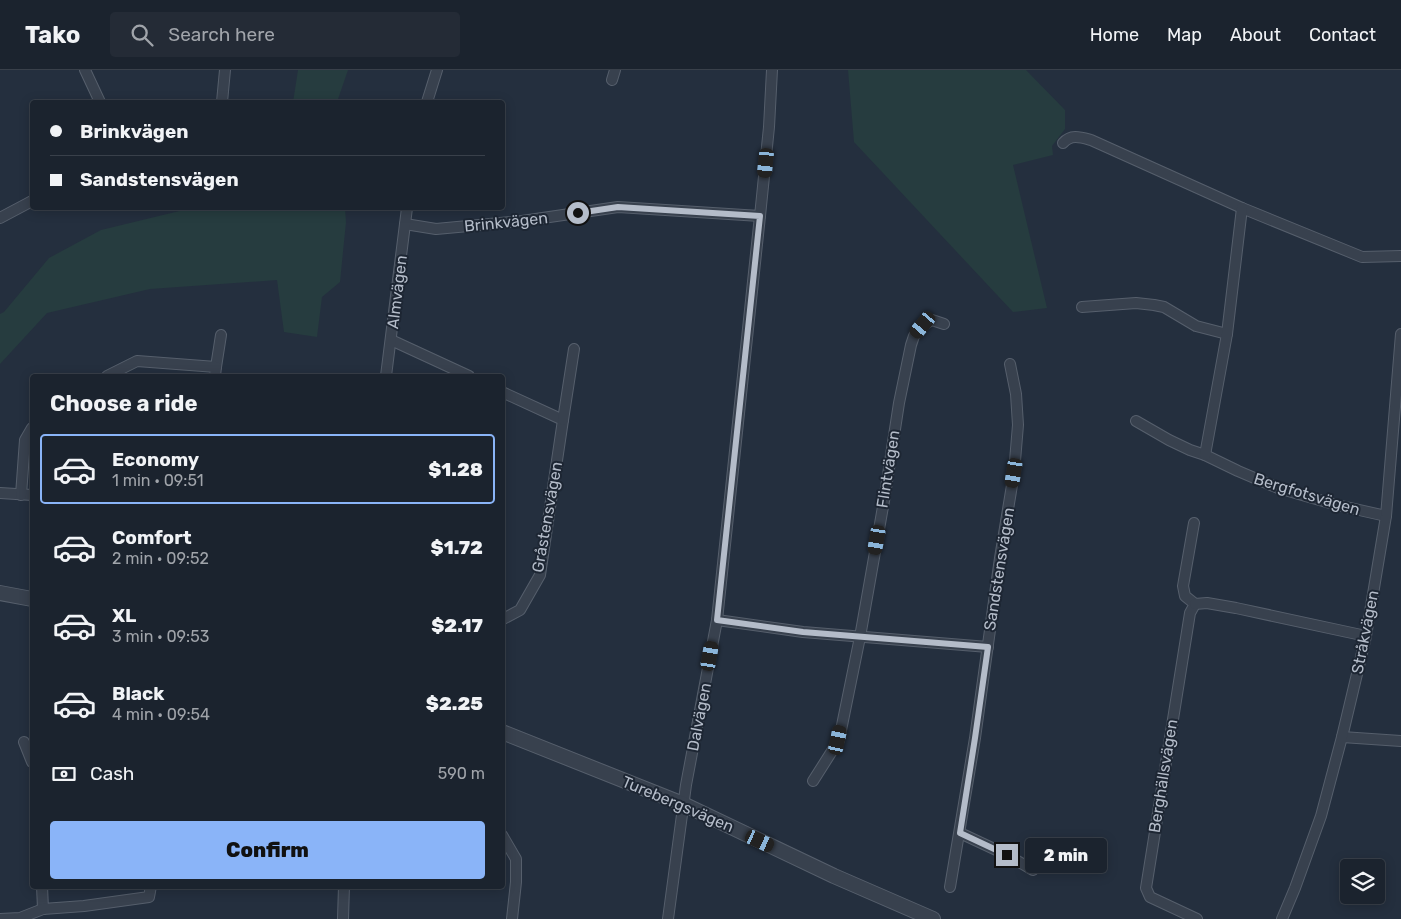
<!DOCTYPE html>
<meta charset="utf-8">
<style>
:root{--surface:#1b232e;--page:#242b36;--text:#f1f3f6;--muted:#a0a4aa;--line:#39404a;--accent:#8ab4f8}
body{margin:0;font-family:Rubik,sans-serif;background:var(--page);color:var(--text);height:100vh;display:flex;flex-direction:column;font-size:19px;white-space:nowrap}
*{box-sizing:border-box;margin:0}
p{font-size:16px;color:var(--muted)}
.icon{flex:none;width:28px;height:28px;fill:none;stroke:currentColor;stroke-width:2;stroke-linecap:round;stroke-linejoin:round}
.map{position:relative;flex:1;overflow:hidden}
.drawer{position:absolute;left:30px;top:304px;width:475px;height:515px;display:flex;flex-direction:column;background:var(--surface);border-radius:5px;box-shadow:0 2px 12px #0003,0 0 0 1px var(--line)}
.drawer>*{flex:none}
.banner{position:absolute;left:30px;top:30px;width:475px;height:110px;border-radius:5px;box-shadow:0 2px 12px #0003,0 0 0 1px var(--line);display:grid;align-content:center;height:110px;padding:0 20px;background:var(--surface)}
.buttons{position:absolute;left:1340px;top:789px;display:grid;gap:10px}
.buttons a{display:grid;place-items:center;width:45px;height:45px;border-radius:5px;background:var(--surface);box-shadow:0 2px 12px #0003,0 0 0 1px var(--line);font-size:25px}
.end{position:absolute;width:22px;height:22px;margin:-11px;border:6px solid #b4bcc9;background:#111;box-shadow:0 0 0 2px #111}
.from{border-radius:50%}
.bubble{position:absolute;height:35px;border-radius:5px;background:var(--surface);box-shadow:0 2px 12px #0003,0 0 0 1px var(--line);font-size:16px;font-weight:800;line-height:35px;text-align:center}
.car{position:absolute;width:15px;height:30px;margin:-15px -8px;border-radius:6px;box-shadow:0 0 4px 1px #0007;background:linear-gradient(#222 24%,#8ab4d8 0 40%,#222 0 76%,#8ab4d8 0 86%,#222 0)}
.banner b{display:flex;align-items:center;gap:18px;height:48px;font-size:19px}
.banner b+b{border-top:1px solid var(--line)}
.banner i{width:12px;height:12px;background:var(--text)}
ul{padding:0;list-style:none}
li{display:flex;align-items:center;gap:15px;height:70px;margin:0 10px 8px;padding:0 10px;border:2px solid transparent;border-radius:5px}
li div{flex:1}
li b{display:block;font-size:19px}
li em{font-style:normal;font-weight:800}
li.on{border-color:var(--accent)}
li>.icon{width:45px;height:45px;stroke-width:1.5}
h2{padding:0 20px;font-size:22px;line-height:60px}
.pay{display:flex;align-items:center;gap:12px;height:55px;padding:0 20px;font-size:19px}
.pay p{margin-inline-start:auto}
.cta{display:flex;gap:10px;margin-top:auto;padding:10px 20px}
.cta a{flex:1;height:58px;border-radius:5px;background:var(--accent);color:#111;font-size:20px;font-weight:800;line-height:58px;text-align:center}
header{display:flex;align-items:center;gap:30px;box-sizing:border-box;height:70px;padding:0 25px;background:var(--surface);border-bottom:1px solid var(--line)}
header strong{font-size:24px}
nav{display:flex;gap:28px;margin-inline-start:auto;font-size:18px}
.search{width:350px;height:45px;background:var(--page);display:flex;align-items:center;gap:12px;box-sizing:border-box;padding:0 18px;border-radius:5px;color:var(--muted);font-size:19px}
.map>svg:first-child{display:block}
.green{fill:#263c3f}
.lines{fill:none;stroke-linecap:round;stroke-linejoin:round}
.minor-casing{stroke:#565f6c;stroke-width:12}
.tertiary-casing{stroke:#565f6c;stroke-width:16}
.minor{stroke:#38414e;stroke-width:10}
.tertiary{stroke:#38414e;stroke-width:14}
.route{stroke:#b4bcc9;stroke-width:6}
.labels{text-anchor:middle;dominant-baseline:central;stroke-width:4;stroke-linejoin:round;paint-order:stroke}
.street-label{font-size:16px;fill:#b4bcc9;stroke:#1d2633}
</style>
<header>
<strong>Tako</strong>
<div class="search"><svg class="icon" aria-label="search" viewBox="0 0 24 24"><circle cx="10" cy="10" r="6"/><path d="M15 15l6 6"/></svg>Search here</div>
<nav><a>Home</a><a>Map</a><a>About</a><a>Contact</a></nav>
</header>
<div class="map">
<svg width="1401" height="849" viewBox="0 0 1401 849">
<rect width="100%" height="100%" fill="#242f3e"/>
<!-- green -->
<g class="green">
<polygon points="298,0 348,0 337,32 293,32"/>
<polygon points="848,0 1026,0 1065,40 1065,59 1052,76 1053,85 1013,95 1047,238 1013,242 854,72"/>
<polygon points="192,138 345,138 346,152 340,212 322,227 317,267 284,262 277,210 150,219 47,243 0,294 0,244 4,242 49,188 101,160"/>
</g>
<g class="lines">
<!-- minor casing -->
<g class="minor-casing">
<g id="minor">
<polyline points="85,0 100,32"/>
<polyline points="612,10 615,0"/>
<polyline points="222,32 225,0"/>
<polyline points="427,32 437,0"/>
<path d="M1063,73C1071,64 1080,67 1091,70L1242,138L1362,187L1401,186"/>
<polyline points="0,148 32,131"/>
<polyline points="405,154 436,159 522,151 618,137 760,146 769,57 772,0"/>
<polyline points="1082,237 1136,233 1154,235 1164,237 1196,256 1227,264"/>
<polyline points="391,270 469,306"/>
<polyline points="216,297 221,265"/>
<polyline points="107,306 137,291 216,297 215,306"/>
<polyline points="386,306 407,138"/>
<polyline points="502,322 563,350 540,505 520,540 503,549"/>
<polyline points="563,350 574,279"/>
<polyline points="1136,351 1169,370 1190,380 1205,385 1238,401 1278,418 1337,435 1386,446"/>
<polyline points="1205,385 1227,264 1242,138"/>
<polyline points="0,423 32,425"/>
<polyline points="21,425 25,370 32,358"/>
<polyline points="1194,453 1183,516 1185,526 1195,534 1190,543 1146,818 1150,827 1197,849"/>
<polyline points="1195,534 1207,533 1236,538 1366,566"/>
<polyline points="717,550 803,562 988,577"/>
<polyline points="1342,667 1401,671"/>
<polyline points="24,672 32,692"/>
<polyline points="813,711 839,670 860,567 884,431 899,333 911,275 914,266 923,255 932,250 944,254"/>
<polyline points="960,763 1007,785 1033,800"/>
<polyline points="502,765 516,789 516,812 512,849"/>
<polyline points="42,816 43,839"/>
<polyline points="950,817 975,668 1000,488 1014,403 1018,355 1016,324 1010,294"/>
<polyline points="0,849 20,848 43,839 84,836 149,827 151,816"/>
<polyline points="343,849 344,816"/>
<polyline points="668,849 686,715 717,550 760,146"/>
<polyline points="1282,849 1295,818 1321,746 1342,667 1366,566 1386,446 1401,264"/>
</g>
</g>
<!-- tertiary casing -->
<g class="tertiary-casing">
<g id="tertiary">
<polyline points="0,523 32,529"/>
<polyline points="502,662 683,734 834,806 933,849"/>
</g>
</g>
<!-- minor -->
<use href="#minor" class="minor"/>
<!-- tertiary -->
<use href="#tertiary" class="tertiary"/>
</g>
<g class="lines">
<!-- route -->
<polyline class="route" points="578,143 618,137 760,146 717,550 803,562 988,577 975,668 960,763 1007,785"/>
</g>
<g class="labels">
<!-- street labels -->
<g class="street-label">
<text transform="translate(506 152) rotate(-6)">Brinkvägen</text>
<text transform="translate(397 222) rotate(-83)">Almvägen</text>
<text transform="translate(888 399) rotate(-81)">Flintvägen</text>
<text transform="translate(1307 424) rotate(17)">Bergfotsvägen</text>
<text transform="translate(547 447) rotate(-80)">Gråstensvägen</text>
<text transform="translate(999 499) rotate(-81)">Sandstensvägen</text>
<text transform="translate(1365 562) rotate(-79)">Stråkvägen</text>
<text transform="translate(699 647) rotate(-79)">Dalvägen</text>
<text transform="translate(1163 706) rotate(-81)">Berghällsvägen</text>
<text transform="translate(678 734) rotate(23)">Turebergsvägen</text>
</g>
</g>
</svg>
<div class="buttons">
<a><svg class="icon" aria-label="layers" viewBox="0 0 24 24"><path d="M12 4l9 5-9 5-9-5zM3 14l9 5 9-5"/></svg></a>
</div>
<i class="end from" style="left:578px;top:143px"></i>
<i class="end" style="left:1007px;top:785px"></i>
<div class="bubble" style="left:1025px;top:768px;width:82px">2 min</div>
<i class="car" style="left:766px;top:93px;rotate:186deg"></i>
<i class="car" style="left:923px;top:255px;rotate:220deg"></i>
<i class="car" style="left:1014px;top:403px;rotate:189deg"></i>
<i class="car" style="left:877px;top:470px;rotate:190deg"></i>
<i class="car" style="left:710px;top:586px;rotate:10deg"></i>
<i class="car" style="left:838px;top:670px;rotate:12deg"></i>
<i class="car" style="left:760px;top:771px;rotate:115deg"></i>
<div class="banner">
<b><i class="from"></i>Brinkvägen</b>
<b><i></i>Sandstensvägen</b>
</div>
<section class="drawer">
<h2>Choose a ride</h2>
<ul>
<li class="on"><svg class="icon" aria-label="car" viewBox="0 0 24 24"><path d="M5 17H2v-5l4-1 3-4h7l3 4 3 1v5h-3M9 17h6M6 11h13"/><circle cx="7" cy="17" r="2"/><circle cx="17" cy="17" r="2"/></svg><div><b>Economy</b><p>1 min · 09:51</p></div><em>$1.28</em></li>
<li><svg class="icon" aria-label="car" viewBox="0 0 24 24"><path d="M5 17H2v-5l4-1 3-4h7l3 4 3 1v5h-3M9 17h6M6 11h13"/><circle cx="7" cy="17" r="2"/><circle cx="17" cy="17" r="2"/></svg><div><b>Comfort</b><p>2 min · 09:52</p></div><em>$1.72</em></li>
<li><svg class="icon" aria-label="car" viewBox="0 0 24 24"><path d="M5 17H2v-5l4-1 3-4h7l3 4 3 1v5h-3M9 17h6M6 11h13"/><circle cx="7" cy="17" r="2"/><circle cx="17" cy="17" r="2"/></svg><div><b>XL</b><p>3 min · 09:53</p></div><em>$2.17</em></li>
<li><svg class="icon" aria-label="car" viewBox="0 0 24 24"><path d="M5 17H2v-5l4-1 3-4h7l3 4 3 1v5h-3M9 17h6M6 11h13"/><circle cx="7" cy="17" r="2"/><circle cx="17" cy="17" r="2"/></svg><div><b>Black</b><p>4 min · 09:54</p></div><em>$2.25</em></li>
</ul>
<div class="pay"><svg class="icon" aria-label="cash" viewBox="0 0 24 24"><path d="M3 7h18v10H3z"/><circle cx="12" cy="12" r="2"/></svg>Cash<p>590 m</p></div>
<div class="cta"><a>Confirm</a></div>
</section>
</div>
